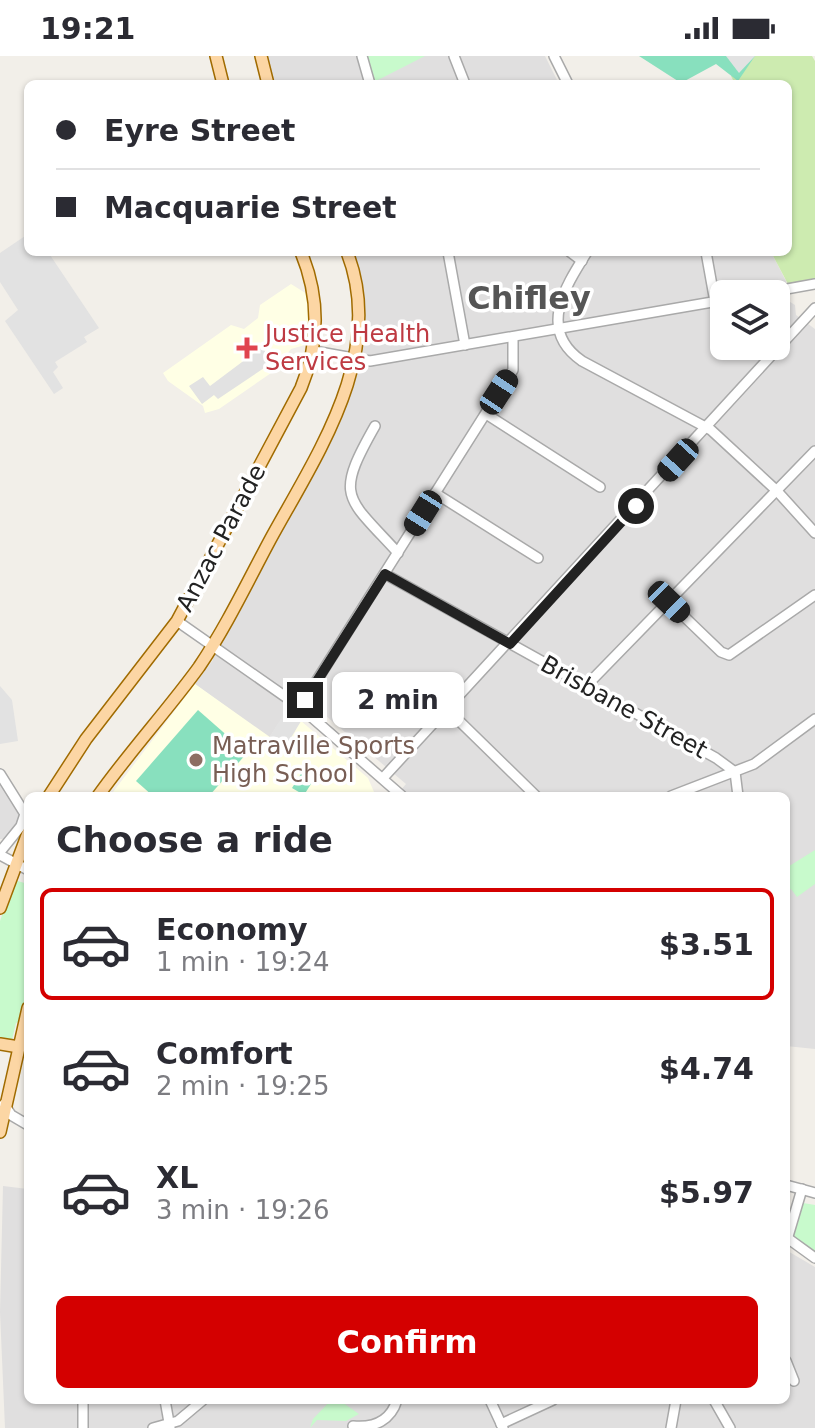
<!DOCTYPE html>
<meta charset="utf-8">
<style>
:root{--surface:#fff;--page:#f7f7f7;--text:#2b2b33;--muted:#7c7c81;--line:#e1e1e2;--accent:#d40000}
body{margin:0;font-family:"DejaVu Sans",sans-serif;background:var(--page);color:var(--text);height:100vh;display:flex;flex-direction:column;font-size:30px;white-space:nowrap}
*{box-sizing:border-box;margin:0}
p{font-size:26px;color:var(--muted)}
.icon{flex:none;width:44px;height:44px;fill:none;stroke:currentColor;stroke-width:2;stroke-linecap:round;stroke-linejoin:round}
.map{position:relative;flex:1;overflow:hidden}
.sheet{position:absolute;left:24px;top:736px;width:766px;height:612px;display:flex;flex-direction:column;background:var(--surface);border-radius:12px;box-shadow:0 2px 6px #0004}
.sheet>*{flex:none}
.top-card{position:absolute;left:24px;top:24px;width:768px;height:176px;border-radius:12px;box-shadow:0 2px 6px #0004;display:grid;align-content:center;height:176px;padding:0 32px;background:var(--surface)}
.buttons{position:absolute;left:710px;top:224px;display:grid;gap:16px}
.buttons a{display:grid;place-items:center;width:80px;height:80px;border-radius:12px;background:var(--surface);box-shadow:0 2px 6px #0004;font-size:40px}
.end{position:absolute;width:36px;height:36px;margin:-18px;border:10px solid #222;background:#fff;box-shadow:0 0 0 4px #fff}
.from{border-radius:50%}
.bubble{position:absolute;height:56px;border-radius:12px;background:var(--surface);box-shadow:0 2px 6px #0004;font-size:26px;font-weight:600;line-height:56px;text-align:center}
.car{position:absolute;width:24px;height:48px;margin:-24px -12px;border-radius:10px;box-shadow:0 0 6px 2px #0007;background:linear-gradient(#222 24%,#8ab4d8 0 40%,#222 0 76%,#8ab4d8 0 86%,#222 0)}
.top-card b{display:flex;align-items:center;gap:28px;height:76px;font-size:30px}
.top-card b+b{border-top:2px solid var(--line)}
.top-card i{width:20px;height:20px;background:var(--text)}
ul{padding:0;list-style:none}
li{display:flex;align-items:center;gap:24px;height:112px;margin:0 16px 12px;padding:0 16px;border:4px solid transparent;border-radius:12px}
li div{flex:1}
li b{display:block;font-size:30px}
li em{font-style:normal;font-weight:600}
li.selected{border-color:var(--accent)}
li>.icon{width:72px;height:72px;stroke-width:1.5}
h2{padding:0 32px;font-size:36px;line-height:96px}
.cta{display:flex;gap:16px;margin-top:auto;padding:16px 32px}
.cta a{flex:1;height:92px;border-radius:12px;background:var(--accent);color:#fff;font-size:32px;font-weight:600;line-height:92px;text-align:center}
.status{display:flex;justify-content:space-between;align-items:center;height:56px;padding:0 40px;background:var(--surface);direction:ltr}
.status svg{height:22px;fill:currentColor}
.map>svg:first-child{display:block}
.residential{fill:#e0dfdf;fill-rule:evenodd}
.education{fill:#ffffe5}
.grass{fill:#cdebb0}
.park{fill:#c8facc}
.pitch{fill:#88e0be}
.parking{fill:#e2e2e2}
.lines{fill:none;stroke-linecap:round;stroke-linejoin:round}
.minor-casing{stroke:#a9a9a9;stroke-width:12}
.major-casing{stroke:#a06b00;stroke-width:14}
.minor{stroke:#fff;stroke-width:9}
.major{stroke:#fcd6a4;stroke-width:11}
.route{stroke:#222;stroke-width:10}
.health-dot{fill:#e0444e;stroke:#fff;stroke-width:3}
.education-dot{fill:#8d6e63;stroke:#fff;stroke-width:3}
.labels{text-anchor:middle;dominant-baseline:central;stroke-width:7;stroke-linejoin:round;paint-order:stroke}
.health-label{font-size:24px;fill:#be3a42;stroke:#fff;text-anchor:start}
.street-label{font-size:24px;fill:#222;stroke:#fff}
.education-label{font-size:24px;fill:#785e54;stroke:#fff;text-anchor:start}
.district-label{font-size:32px;font-weight:bold;fill:#555;stroke:#fff}
</style>
<div class="status"><b>19:21</b><svg viewBox="0 0 49 12"><path d="M0 12V9h3v3zM5 12V6h3v6zM10 12V3h3v9zM15 12V0h3v12zM26 1h20v11H26zM47 4h2v5h-2z"/></svg></div>
<div class="map">
<svg width="815" height="1372" viewBox="0 0 815 1372">
<rect width="100%" height="100%" fill="#f2efe9"/>
<!-- residential -->
<g class="residential">
<polygon points="261,0 545,0 559,28 268,28"/>
<path d="M347,196H771L786,225L787,244L795,249L796,259L815,273V993L786,990V740H396L406,728L299,637L269,682L195,628L213,604L214,588L327,377L358,283ZM724,238H776V290H724Z"/>
<polygon points="0,725 21,759 16,773 6,783 0,783"/>
<polygon points="3,1130 28,1133 28,1344 786,1344 786,1194 815,1211 815,1372 5,1372 0,1256"/>
</g>
<!-- education -->
<g class="education">
<polygon points="291,228 307,238 309,274 305,289 291,293 274,315 219,353 205,357 203,350 168,325 163,317 231,269 244,273 258,262 260,249"/>
<polygon points="195,628 284,691 301,665 368,722 374,736 370,740 110,740"/>
</g>
<!-- grass -->
<polygon class="grass" points="755,0 812,0 815,5 815,226 789,230 771,196 788,196 788,28 735,28 731,20 741,18"/>
<!-- park -->
<g class="park">
<polygon points="362,0 425,0 370,28"/>
<polygon points="815,794 815,828 797,841 791,833 786,837 786,812"/>
<polygon points="14,824 28,828 28,938 22,964 16,967 12,984 0,982 0,865"/>
<polygon points="803,1147 815,1149 815,1199 792,1181"/>
<polygon points="331,1344 339,1344 359,1358 346,1365 317,1364 310,1372 313,1363"/>
</g>
<!-- pitch -->
<g class="pitch">
<polygon points="639,0 755,0 738,25 716,8 681,27"/>
<polygon points="198,654 247,697 209,740 153,740 136,725"/>
<polygon points="306,710 318,717 304,739 292,732"/>
</g>
<!-- parking -->
<g class="parking">
<polygon points="726,0 755,0 739,17"/>
<polygon points="28,178 28,196 48,196 99,272 84,281 87,286 55,306 58,311 53,316 63,332 54,338 5,265 18,254 0,226 0,197"/>
<polygon points="262,291 273,306 218,343 214,339 202,348 189,330 203,321 210,330"/>
<polygon points="0,630 12,644 18,685 0,688"/>
<polygon points="285,656 301,665 285,692 269,682"/>
</g>
<g class="lines">
<!-- minor casing -->
<g class="minor-casing">
<g id="minor">
<polyline points="362,0 370,28"/>
<polyline points="454,0 465,28"/>
<polyline points="554,0 568,28"/>
<polyline points="448,196 465,289"/>
<polyline points="570,196 582,205"/>
<path d="M587,196C565,231 537,274 582,305L711,374L777,435L815,477"/>
<polyline points="706,196 715,246"/>
<polyline points="759,238 815,228"/>
<polyline points="314,295 370,305 724,244"/>
<polyline points="486,358 600,431"/>
<path d="M375,370C334,442 346,440 398,497"/>
<polyline points="435,437 538,502"/>
<polyline points="385,518 716,702 735,716"/>
<polyline points="669,546 721,596 729,599 815,539"/>
<polyline points="177,565 300,651 402,740"/>
<polyline points="586,630 815,395"/>
<polyline points="300,651 513,314 513,281"/>
<polyline points="448,654 536,740"/>
<polyline points="735,716 738,740"/>
<polyline points="0,718 25,758 21,770 0,796"/>
<polyline points="383,722 815,252"/>
<polyline points="671,740 754,708 815,663"/>
<polyline points="0,799 28,814"/>
<polyline points="4,1048 11,1059 28,1069"/>
<polyline points="786,1129 815,1137"/>
<polyline points="786,1181 815,1202"/>
<polyline points="786,1187 802,1133"/>
<polyline points="786,1305 794,1325"/>
<polyline points="83,1344 83,1372"/>
<polyline points="165,1344 170,1372"/>
<polyline points="490,1344 503,1372"/>
<polyline points="714,1344 730,1372"/>
<polyline points="501,1368 553,1344"/>
<path d="M353,1370C375,1372 391,1364 397,1344"/>
<polyline points="153,1372 178,1365 203,1344"/>
<polyline points="671,1372 676,1344"/>
</g>
</g>
<!-- major casing -->
<g class="major-casing">
<g id="major">
<polyline points="216,0 223,28"/>
<polyline points="261,0 268,28"/>
<path d="M49,740L86,683L177,565L301,332C320,286 320,242 301,196"/>
<path d="M98,740C130,695 167,655 199,611C226,571 247,527 270,484C317,398 387,298 347,196"/>
<polyline points="0,852 28,777"/>
<polyline points="0,988 19,991"/>
<polyline points="0,1076 28,952"/>
</g>
</g>
<!-- minor -->
<use href="#minor" class="minor"/>
<!-- major -->
<use href="#major" class="major"/>
</g>
<g class="lines">
<!-- route -->
<polyline class="route" points="305,644 385,518 510,588 636,450"/>
</g>
<!-- markers -->
<path class="health-dot" d="M243 280h8v8h8v8h-8v8h-8v-8h-8v-8h8z"/>
<circle class="education-dot" cx="196" cy="704" r="8"/>
<g class="labels">
<!-- health labels -->
<g class="health-label">
<text x="265" y="278">Justice Health<tspan x="265" dy="28">Services</tspan></text>
</g>
<!-- street labels -->
<g class="street-label">
<text transform="translate(221 482) rotate(-62)">Anzac Parade</text>
<text transform="translate(624 651) rotate(29)">Brisbane Street</text>
</g>
<!-- education labels -->
<g class="education-label">
<text x="212" y="690">Matraville Sports<tspan x="212" dy="28">High School</tspan></text>
</g>
<!-- district labels -->
<g class="district-label">
<text x="529" y="242">Chifley</text>
</g>
</g>
</svg>
<div class="buttons">
<a><svg class="icon" aria-label="layers" viewBox="0 0 24 24"><path d="M12 4l9 5-9 5-9-5zM3 14l9 5 9-5"/></svg></a>
</div>
<i class="end from" style="left:636px;top:450px"></i>
<i class="end" style="left:305px;top:644px"></i>
<div class="bubble" style="left:332px;top:616px;width:132px">2 min</div>
<i class="car" style="left:499px;top:336px;rotate:33deg"></i>
<i class="car" style="left:678px;top:404px;rotate:222deg"></i>
<i class="car" style="left:423px;top:457px;rotate:212deg"></i>
<i class="car" style="left:669px;top:546px;rotate:134deg"></i>
<div class="top-card">
<b><i class="from"></i>Eyre Street</b>
<b><i></i>Macquarie Street</b>
</div>
<section class="sheet">
<h2>Choose a ride</h2>
<ul>
<li class="selected"><svg class="icon" aria-label="car" viewBox="0 0 24 24"><path d="M5 17H2v-5l4-1 3-4h7l3 4 3 1v5h-3M9 17h6M6 11h13"/><circle cx="7" cy="17" r="2"/><circle cx="17" cy="17" r="2"/></svg><div><b>Economy</b><p>1 min · 19:24</p></div><em>$3.51</em></li>
<li><svg class="icon" aria-label="car" viewBox="0 0 24 24"><path d="M5 17H2v-5l4-1 3-4h7l3 4 3 1v5h-3M9 17h6M6 11h13"/><circle cx="7" cy="17" r="2"/><circle cx="17" cy="17" r="2"/></svg><div><b>Comfort</b><p>2 min · 19:25</p></div><em>$4.74</em></li>
<li><svg class="icon" aria-label="car" viewBox="0 0 24 24"><path d="M5 17H2v-5l4-1 3-4h7l3 4 3 1v5h-3M9 17h6M6 11h13"/><circle cx="7" cy="17" r="2"/><circle cx="17" cy="17" r="2"/></svg><div><b>XL</b><p>3 min · 19:26</p></div><em>$5.97</em></li>
</ul>
<div class="cta"><a>Confirm</a></div>
</section>
</div>
